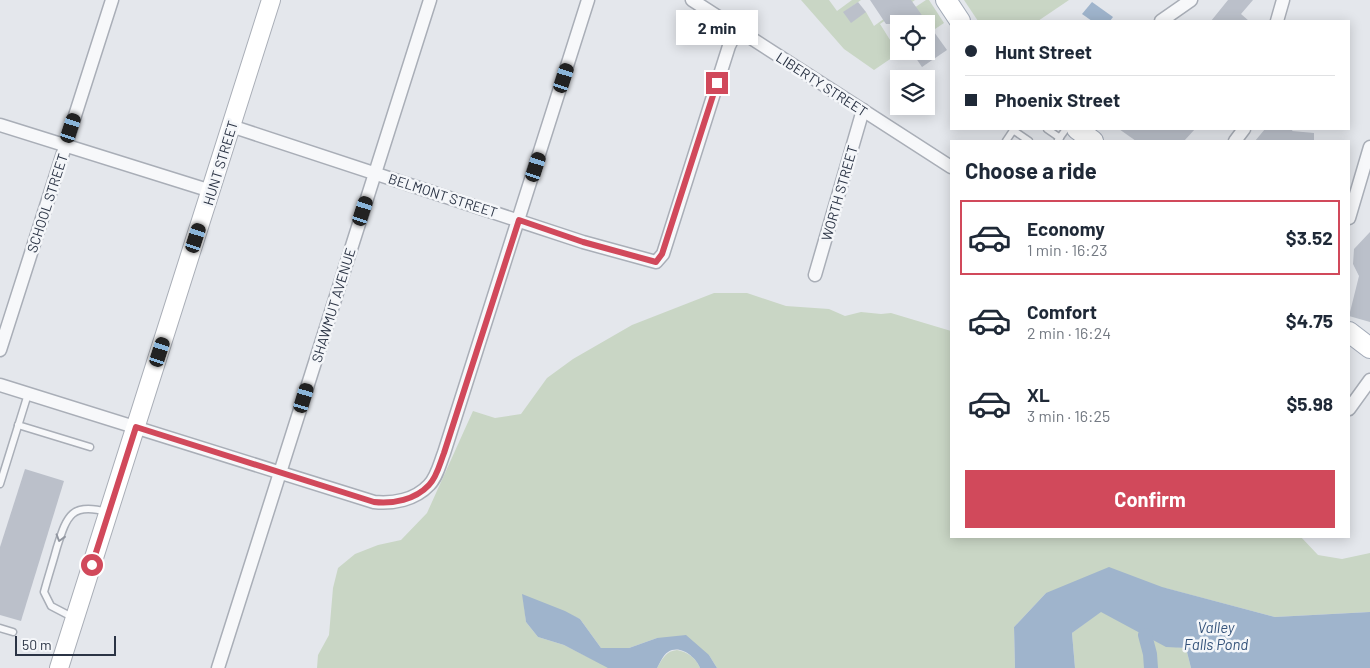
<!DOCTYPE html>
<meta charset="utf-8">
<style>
:root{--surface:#fff;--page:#f6f6f7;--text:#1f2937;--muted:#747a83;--line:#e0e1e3;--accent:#d1495b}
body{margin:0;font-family:Barlow,sans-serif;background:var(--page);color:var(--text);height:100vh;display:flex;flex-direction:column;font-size:19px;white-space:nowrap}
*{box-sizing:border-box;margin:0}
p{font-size:16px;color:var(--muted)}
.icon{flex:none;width:28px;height:28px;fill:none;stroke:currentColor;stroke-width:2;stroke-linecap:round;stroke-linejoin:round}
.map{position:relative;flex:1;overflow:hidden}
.side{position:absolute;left:950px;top:140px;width:400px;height:398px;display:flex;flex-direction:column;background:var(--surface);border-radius:0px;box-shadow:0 2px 12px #0003}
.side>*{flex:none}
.top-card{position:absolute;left:950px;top:20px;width:400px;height:110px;border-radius:0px;box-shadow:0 2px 12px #0003;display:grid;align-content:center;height:110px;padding:0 15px;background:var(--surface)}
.controls{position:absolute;left:890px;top:15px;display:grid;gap:10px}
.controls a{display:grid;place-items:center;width:45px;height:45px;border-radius:0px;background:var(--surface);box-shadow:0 2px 12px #0003;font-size:25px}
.scale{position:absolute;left:15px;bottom:12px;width:101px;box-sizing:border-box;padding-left:5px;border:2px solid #2b3445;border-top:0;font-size:14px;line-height:18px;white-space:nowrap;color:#2b3445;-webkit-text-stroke:4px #f4f6f9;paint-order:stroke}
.end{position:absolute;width:22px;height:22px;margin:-11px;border:6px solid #d1495b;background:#fff;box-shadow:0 0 0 2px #fff}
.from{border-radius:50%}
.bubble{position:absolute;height:35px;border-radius:0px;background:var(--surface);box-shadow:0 2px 12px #0003;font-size:16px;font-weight:700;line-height:35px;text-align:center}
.car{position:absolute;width:15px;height:30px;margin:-15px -8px;border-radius:6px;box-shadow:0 0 4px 1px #0007;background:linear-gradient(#222 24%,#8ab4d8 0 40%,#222 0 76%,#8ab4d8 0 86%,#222 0)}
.top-card b{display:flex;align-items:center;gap:18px;height:48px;font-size:19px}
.top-card b+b{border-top:1px solid var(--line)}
.top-card i{width:12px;height:12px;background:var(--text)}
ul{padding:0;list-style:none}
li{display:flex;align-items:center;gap:15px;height:75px;margin:0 10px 8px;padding:0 5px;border:2px solid transparent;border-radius:0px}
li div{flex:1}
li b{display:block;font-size:19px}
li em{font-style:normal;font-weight:700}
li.current{border-color:var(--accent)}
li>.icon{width:45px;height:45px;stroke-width:1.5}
h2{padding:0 15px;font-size:22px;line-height:60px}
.action{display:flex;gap:10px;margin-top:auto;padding:10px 15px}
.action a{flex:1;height:58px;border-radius:0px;background:var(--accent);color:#fff;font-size:20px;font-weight:700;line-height:58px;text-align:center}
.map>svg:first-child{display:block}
.green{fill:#c9d6c5}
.water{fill:#9fb4cc}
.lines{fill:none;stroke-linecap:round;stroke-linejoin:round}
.canal{stroke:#9fb4cc;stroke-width:14}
.building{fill:#bbc0ca}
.service-casing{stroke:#a9aeb7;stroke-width:9}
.minor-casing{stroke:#a9aeb7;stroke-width:15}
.secondary-casing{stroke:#a9aeb7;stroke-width:20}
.primary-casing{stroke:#a3abb8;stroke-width:22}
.service{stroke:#f7f8fa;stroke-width:6}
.minor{stroke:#f7f8fa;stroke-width:12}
.secondary{stroke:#fff;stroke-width:18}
.primary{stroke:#fff;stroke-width:20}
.oneway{stroke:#9196a0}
.route{stroke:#d1495b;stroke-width:6}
.labels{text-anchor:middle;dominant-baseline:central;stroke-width:5;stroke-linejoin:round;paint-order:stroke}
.street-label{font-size:14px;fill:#2b3445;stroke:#f4f6f9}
.water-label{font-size:15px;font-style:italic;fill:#34527a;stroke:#f4f6f9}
</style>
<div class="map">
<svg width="1370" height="668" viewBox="0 0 1370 668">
<rect width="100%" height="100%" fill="#e4e7ec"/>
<!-- green -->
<g class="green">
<polygon points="801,0 829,0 837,11 852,0 861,0 844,12 866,12 874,26 910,0 915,0 880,24 897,51 902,51 874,70 844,49"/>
<polygon points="926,0 929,0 944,23 926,35 926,24 899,24 899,31 896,26 905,14"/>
<polygon points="964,0 1069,0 1038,21 978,21"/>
<polygon points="714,293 747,293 786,306 829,309 845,316 861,312 881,314 891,313 951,331 951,536 1300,536 1318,555 1342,559 1370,553 1370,612 1275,617 1165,588 1046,593 1014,627 1015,668 717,668 709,655 657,638 629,648 601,648 580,619 523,595 526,622 538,637 564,645 610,668 317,668 318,655 329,635 333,588 338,568 355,554 378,545 401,540 427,513 473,411 495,418 521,414 547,378 573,359 632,325"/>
<polygon points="1101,611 1166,646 1186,648 1191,668 1075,668 1072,633"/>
<path d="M677,650C688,652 696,658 700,668H657C663,658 666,651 677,650Z"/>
</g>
<!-- water -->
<g class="water">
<polygon points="1092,2 1113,17 1110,21 1092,21 1082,14"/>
<polygon points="1109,567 1162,587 1275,617 1370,612 1370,668 1191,668 1186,648 1166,647 1101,612 1072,633 1075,668 1015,668 1014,627 1046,593"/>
<path d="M522,594L565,611L580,619L601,648H629L657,638L686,635L709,655L717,668H700C696,657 680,644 668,652C663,655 660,663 657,668H608L564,645L538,637L526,622Z"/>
</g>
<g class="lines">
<!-- canal -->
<polyline class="canal" points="1145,635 1150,654 1151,668"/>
</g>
<!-- building -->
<g class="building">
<polygon points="870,0 911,0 947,50 922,67 911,51 926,51 926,24 886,24"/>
<polygon points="1228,0 1253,0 1241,14 1249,21 1211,21"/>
<polygon points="858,2 866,12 851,23 843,12"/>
<polygon points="1119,129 1195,129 1184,141 1136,141"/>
<polygon points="1265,129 1293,129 1292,131 1314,133 1314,141 1255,141"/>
<polygon points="1370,232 1370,322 1349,316 1359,276 1353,264 1354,249"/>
<polygon points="25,469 64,481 21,621 0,615 0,547"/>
</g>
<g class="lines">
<!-- service casing -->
<g class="service-casing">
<g id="service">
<polyline points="1047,129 1060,138"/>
<polyline points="1013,130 1029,141"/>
<polyline points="1058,140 1066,129"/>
<polyline points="1006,141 1014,129"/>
<polyline points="18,425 90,447"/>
<polyline points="0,484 28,394"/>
<path d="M74,618L51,606L44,592C48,577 53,562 57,547C67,516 71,502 107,512"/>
<polyline points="0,628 13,632"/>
</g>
</g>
<!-- minor casing -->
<g class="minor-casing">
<g id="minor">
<polyline points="692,0 951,167"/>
<polyline points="1161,21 1191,0"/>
<polyline points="1277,21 1283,0"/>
<polyline points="0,125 211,191"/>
<polyline points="231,126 583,242 656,262 663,254 729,46 737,30"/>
<polyline points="1235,141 1244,129"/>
<polyline points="1349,218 1370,147"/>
<polyline points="815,275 863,110"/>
<polyline points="0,350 112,0"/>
<path d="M0,385L374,502C393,504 415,500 429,485C437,477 440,463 444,453L588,0"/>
<polyline points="1349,409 1370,380"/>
<polyline points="218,668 430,0"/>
</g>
</g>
<!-- secondary casing -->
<g class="secondary-casing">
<polyline id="secondary" points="59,668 271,0"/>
</g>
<!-- primary casing -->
<g class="primary-casing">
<g id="primary">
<polyline points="946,0 960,21"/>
<polyline points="1077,129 1093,141"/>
<polyline points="1349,332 1370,348"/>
</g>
</g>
<!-- service -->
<use href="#service" class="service"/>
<!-- minor -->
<use href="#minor" class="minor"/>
<!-- secondary -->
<use href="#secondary" class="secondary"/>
<!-- primary -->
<use href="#primary" class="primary"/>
</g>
<!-- one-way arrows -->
<defs><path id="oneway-chevron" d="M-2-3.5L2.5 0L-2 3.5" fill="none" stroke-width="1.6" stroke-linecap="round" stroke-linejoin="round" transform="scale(1.25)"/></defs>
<use class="oneway" href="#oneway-chevron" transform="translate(60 538) rotate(107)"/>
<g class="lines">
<!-- route -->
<path class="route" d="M92,565L136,427L374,502C393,504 415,500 429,485C437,477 440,463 444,453L519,220L583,242L656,262L662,254L717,83"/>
</g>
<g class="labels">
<!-- street labels -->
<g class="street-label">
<text transform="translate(822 84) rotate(33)">LIBERTY STREET</text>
<text transform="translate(220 163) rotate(-73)">HUNT STREET</text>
<text transform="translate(839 193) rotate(-74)">WORTH STREET</text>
<text transform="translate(443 195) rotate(18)">BELMONT STREET</text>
<text transform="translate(47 203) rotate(-72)">SCHOOL STREET</text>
<text transform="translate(333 305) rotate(-73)">SHAWMUT AVENUE</text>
</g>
<!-- water labels -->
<g class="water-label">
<text x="1216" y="627">Valley<tspan x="1216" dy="17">Falls Pond</tspan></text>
</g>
</g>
</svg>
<div class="controls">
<a><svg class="icon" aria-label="locate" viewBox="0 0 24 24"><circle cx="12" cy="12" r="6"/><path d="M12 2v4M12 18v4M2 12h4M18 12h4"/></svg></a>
<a><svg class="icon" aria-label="layers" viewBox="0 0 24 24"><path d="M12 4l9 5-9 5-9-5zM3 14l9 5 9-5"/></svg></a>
</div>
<div class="scale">50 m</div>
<i class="end from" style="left:92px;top:565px"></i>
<i class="end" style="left:717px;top:83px"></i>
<div class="bubble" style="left:676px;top:10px;width:82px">2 min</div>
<i class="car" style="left:564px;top:78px;rotate:18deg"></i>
<i class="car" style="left:71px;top:128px;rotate:18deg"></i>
<i class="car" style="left:536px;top:167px;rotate:18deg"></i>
<i class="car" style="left:363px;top:211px;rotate:18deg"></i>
<i class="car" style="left:196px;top:238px;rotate:18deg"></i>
<i class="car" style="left:160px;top:352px;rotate:18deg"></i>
<i class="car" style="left:304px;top:398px;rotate:17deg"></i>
<div class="top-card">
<b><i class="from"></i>Hunt Street</b>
<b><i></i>Phoenix Street</b>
</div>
<section class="side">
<h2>Choose a ride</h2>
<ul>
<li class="current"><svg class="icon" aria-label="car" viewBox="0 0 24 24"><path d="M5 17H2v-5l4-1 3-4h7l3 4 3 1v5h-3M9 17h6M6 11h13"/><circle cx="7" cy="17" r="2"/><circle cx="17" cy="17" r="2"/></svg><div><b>Economy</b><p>1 min · 16:23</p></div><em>$3.52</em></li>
<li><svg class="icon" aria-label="car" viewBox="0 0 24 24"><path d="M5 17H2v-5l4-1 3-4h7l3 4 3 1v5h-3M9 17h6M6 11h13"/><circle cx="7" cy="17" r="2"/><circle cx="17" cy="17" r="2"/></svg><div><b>Comfort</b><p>2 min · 16:24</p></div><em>$4.75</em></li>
<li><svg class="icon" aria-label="car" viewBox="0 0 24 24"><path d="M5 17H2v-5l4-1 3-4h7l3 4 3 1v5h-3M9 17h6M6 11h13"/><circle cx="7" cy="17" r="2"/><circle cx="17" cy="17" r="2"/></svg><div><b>XL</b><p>3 min · 16:25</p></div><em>$5.98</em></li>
</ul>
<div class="action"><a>Confirm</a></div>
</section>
</div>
